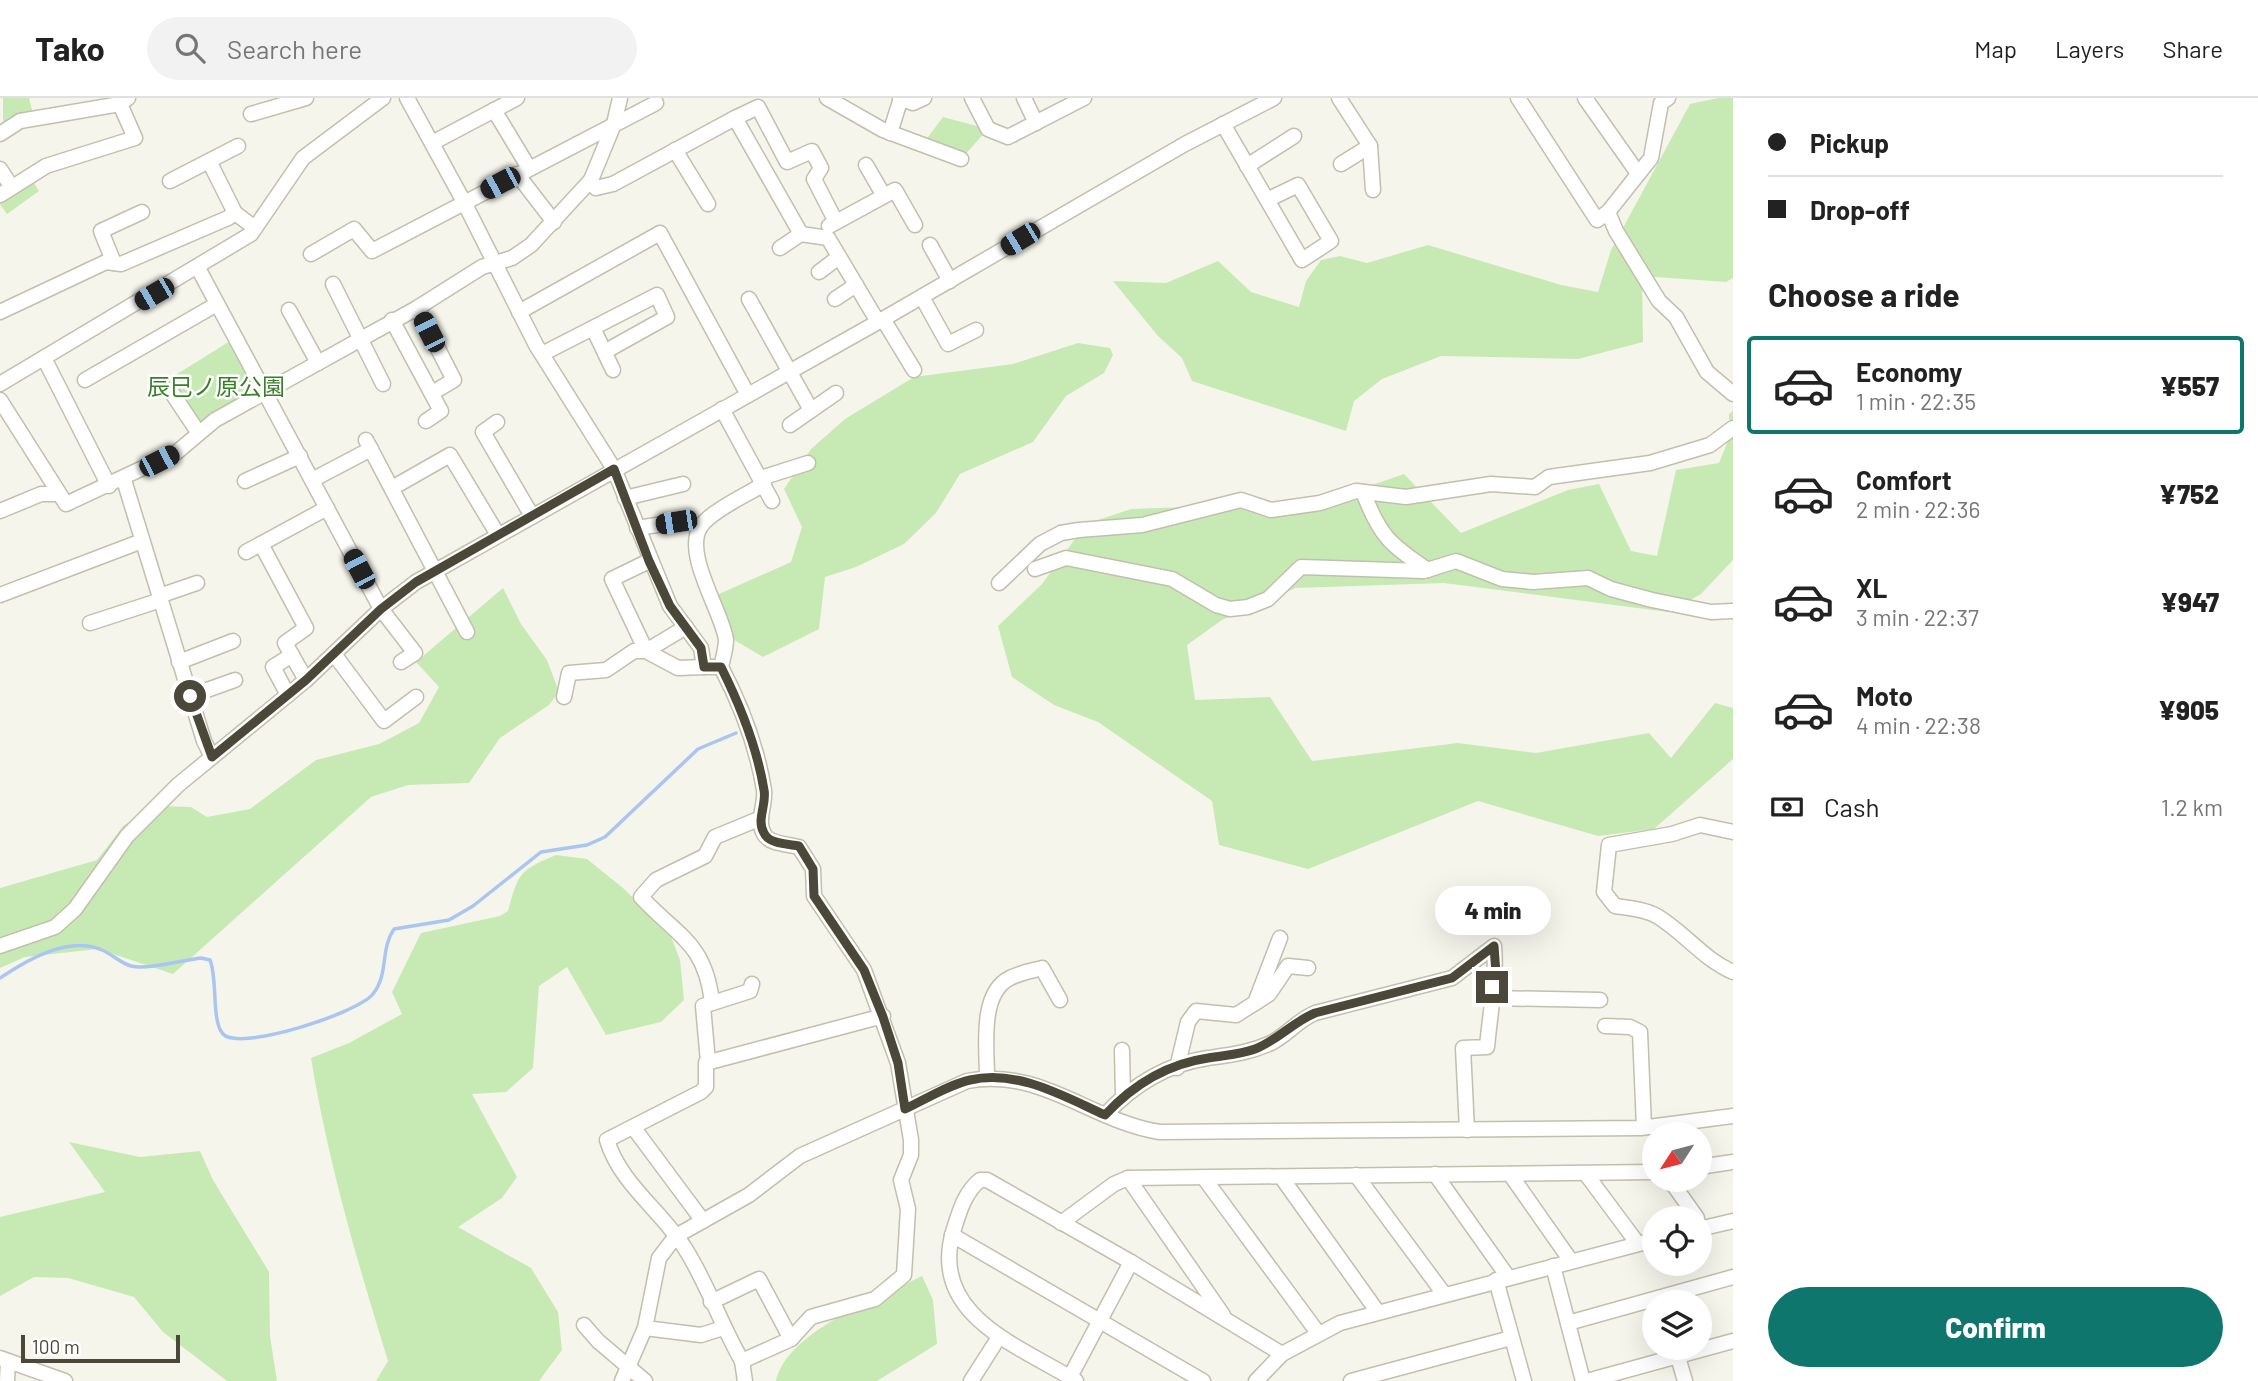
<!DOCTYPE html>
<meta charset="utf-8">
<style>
:root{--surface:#fff;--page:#f2f2f2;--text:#222;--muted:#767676;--line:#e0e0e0;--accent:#0f766e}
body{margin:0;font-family:Barlow,"Noto Sans JP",sans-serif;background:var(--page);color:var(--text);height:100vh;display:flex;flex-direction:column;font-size:26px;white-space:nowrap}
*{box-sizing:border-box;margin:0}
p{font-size:23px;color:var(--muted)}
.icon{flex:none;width:38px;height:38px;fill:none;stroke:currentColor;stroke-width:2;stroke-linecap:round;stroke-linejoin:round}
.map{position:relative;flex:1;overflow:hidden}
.panel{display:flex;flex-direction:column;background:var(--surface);width:525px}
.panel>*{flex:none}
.banner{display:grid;align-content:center;height:154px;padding:0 35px;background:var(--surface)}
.needle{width:46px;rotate:234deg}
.fabs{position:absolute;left:1642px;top:1024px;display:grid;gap:14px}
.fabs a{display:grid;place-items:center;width:70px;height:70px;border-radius:50%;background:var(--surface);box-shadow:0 7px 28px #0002;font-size:35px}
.scale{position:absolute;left:21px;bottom:18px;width:159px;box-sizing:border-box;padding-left:7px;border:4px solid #4b4839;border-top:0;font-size:19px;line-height:24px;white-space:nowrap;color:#4b4839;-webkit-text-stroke:5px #fff;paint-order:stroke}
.end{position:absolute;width:32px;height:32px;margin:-16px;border:9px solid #4b4839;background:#fff;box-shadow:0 0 0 4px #fff}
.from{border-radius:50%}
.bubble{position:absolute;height:49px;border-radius:24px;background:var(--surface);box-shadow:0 7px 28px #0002;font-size:23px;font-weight:800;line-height:49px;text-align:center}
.car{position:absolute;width:21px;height:42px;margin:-21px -10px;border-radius:9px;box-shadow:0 0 5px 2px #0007;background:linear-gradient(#222 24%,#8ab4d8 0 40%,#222 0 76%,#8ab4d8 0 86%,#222 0)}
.banner b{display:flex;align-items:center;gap:24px;height:66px;font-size:26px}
.banner b+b{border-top:2px solid var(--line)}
.banner i{width:18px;height:18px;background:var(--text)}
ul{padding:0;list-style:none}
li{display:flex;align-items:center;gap:21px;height:98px;margin:0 14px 10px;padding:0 21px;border:4px solid transparent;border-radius:7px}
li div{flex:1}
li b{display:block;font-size:26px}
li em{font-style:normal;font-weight:800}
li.on{border-color:var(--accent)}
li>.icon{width:63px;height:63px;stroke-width:1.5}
h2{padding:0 35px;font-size:32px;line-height:84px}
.pay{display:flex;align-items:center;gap:18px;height:77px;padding:0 35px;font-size:26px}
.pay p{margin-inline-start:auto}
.primary-button{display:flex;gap:14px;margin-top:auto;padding:14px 35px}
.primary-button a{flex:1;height:80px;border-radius:42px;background:var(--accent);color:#fff;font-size:28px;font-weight:800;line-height:80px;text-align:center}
header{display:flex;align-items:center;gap:42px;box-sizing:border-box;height:98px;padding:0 35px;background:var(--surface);border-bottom:2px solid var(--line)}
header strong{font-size:33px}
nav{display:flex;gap:38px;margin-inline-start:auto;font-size:24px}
.search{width:490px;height:63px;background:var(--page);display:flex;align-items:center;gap:18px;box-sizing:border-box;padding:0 24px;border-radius:38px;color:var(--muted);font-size:26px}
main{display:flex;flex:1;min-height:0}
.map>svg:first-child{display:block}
.green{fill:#c7eab5}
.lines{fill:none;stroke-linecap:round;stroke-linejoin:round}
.stream{stroke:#a9c5f2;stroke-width:3.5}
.minor-casing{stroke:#c2bfae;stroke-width:17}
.minor{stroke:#fff;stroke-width:14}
.route{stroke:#4b4839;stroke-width:9}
.labels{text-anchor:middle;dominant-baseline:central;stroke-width:5;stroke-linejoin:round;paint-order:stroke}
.park-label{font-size:23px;fill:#397f2a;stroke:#fff}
</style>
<header>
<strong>Tako</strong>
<div class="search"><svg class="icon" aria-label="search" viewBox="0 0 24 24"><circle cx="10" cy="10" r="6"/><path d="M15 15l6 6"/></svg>Search here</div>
<nav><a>Map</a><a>Layers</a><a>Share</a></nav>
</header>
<main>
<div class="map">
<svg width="1733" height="1283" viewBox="0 0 1733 1283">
<rect width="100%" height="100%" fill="#f6f5ec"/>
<!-- green -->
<g class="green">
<polygon points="3,0 29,0 34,20 3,33"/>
<polygon points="1718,0 1733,0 1733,180 1726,184 1642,178 1643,244 1578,261 1441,258 1382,281 1354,303 1346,333 1192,283 1182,260 1158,238 1113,183 1166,185 1218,163 1251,194 1299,209 1306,183 1321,162 1340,158 1367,165 1428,147 1561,187 1598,194 1611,152 1690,6"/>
<polygon points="943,19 988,31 961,61 922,47"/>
<polygon points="29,77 39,93 7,116 0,106 0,97"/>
<polygon points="235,240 266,295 198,334 169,281"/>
<polygon points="1078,245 1110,250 1113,257 1104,275 1066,298 1033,344 960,376 936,415 904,446 856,469 825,479 819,531 763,559 714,530 719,496 791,464 802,429 784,391 811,351 845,321 914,279 1013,266"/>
<polygon points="1733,313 1733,462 1701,496 1668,514 1444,485 1296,490 1222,522 1187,547 1195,602 1270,599 1312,663 1458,645 1536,655 1649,635 1671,660 1715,605 1733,610 1733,661 1654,731 1598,738 1478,703 1308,771 1219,747 1212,703 1098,624 1054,607 1012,579 998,528 1042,486 1086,426 1131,411 1323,404 1404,376 1461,435 1568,392 1599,386 1631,453 1657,458 1676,372 1719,365 1730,338 1729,316"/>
<polygon points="503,490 521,526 547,562 559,594 549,607 500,640 469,685 408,687 371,699 173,876 98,851 25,859 0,870 0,790 97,762 124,727 160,708 191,709 207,719 250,711 316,662 379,646 419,625 439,589 416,564"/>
<path d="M556,757L587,761L623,790L670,836L680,862L684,902L661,924L606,937L567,869L539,888L533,970L506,994L472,996L517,1079L502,1100L458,1129L531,1170L558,1214L562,1252L539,1283H376L388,1263C357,1163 328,1064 311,960L349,945L402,916L392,894L421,835L500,818L508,813C518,776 519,772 556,757Z"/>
<polygon points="69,1044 140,1059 200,1053 213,1082 269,1174 270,1238 277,1283 227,1283 163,1234 134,1199 68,1180 34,1179 0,1198 0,1119 105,1094"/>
<path d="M922,1178L933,1202L937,1246L877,1283H776C787,1233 879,1200 922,1178Z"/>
</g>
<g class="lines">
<!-- stream -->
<path class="stream" d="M0,880C27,862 69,837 102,852C112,856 120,865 131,868C148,872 183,862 201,860L210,862C218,882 211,923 223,936C239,954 358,915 373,896C389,876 380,851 394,831L449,822L473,808L541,754L587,747L605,739L698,651L736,635"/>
<!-- minor casing -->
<g class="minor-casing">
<g id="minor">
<path d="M407,0L464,104L536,247L614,371L670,508L701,550L704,569H721C741,607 757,649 764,692C766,706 756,722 764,736C769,746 788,746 799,749L813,771L814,798L864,872L898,965L911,1042V1057L901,1082L908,1111L904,1177L875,1201L811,1219L791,1241"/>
<polyline points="620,0 614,26 591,82 596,90 613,86 735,20 801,136 828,140 878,224"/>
<polyline points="827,0 883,32 961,61"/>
<polyline points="900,0 913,5 924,0"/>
<polyline points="972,0 988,31 1008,39 1084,0"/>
<polyline points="1024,0 1036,25"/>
<polyline points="1339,0 1370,48 1373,92"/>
<polyline points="1518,0 1597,122 1608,114 1651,60 1661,5 1668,0"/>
<polyline points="1585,0 1637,74"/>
<polyline points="494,12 529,70"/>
<polyline points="251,16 306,0"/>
<polyline points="735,20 758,9 787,64 812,53 821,70 814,81 836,124"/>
<polyline points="1223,26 1302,162 1331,143 1298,87 1267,102"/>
<polyline points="890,35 901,0"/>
<polyline points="0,36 20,23 120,6 128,0"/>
<polyline points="432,45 517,0"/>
<polyline points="675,52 708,106"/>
<polyline points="210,65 235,115 255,130"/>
<polyline points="1341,66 1370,48"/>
<polyline points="866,67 884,98"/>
<polyline points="1247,68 1294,38"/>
<polyline points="0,71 11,88"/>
<polyline points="517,76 554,124"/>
<polyline points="170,83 238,48"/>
<polyline points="0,97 46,68 135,40 120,6"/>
<polyline points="1608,114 1616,133 1659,203 1676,219 1707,274 1733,296"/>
<polyline points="829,128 895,92 915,127"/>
<polyline points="930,147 950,183"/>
<polyline points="780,150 801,136"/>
<polyline points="311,156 354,131 372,153 656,5"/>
<polyline points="114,165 101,133 142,114"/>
<polyline points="198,170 381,511 415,555 401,564"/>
<polyline points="819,174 839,159"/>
<polyline points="333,186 383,286"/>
<polyline points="922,199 948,246 976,232"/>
<polyline points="749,201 811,312"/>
<polyline points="835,201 856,187"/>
<polyline points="417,210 454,282 432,295"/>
<polyline points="289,212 318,265"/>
<polyline points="0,214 106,164 121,166 228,120 235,115"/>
<polyline points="519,214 660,135 748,297"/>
<polyline points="883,221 914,272"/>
<polyline points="392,222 441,313 426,323"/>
<polyline points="593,230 613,272"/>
<polyline points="542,256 657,197 667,219 606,253"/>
<polyline points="44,260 109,388"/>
<polyline points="85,282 217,206"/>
<polyline points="0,286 251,136 303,60 383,0"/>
<polyline points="170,292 198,334"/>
<polyline points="0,302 66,406 177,354 215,322 417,210 482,169 512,160 531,147 591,82"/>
<polyline points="722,311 772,403"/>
<polyline points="497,324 483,334 532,418"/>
<polyline points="790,327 836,295"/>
<polyline points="366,342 467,534"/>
<polyline points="761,380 808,365"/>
<polyline points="124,382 204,643 212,659"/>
<polyline points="312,382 371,351"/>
<polyline points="245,383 300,358"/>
<polyline points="392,390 450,357 498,437"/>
<path d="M1363,394C1380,438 1389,446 1428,472"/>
<polyline points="625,400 683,386"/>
<polyline points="0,413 41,396 57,396"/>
<polyline points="637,430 676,424"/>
<polyline points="261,446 306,530 285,545 306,582"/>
<polyline points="246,454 327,410"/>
<polyline points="649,463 612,481 646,553 686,529"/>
<polyline points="1035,471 1066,460 1172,481 1216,507 1230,511 1248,509 1268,501 1301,469 1424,473 1456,463 1502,481 1533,484 1588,480 1611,491 1652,502 1711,514 1733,513"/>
<polyline points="999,485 1040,446 1061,435 1079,432 1142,427 1241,402 1271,412 1320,405 1356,393 1406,399 1491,386 1535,389 1549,379 1650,365 1710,347 1733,330"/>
<polyline points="0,497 142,443"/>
<polyline points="159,498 197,485"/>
<polyline points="90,525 161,502"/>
<polyline points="334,556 384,623 416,599"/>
<polyline points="179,564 233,543"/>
<path d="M721,569C723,560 726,550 726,542C723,515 682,455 701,428C711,413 748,396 764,386"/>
<polyline points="288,597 273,569 292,557"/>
<polyline points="190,598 235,582"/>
<polyline points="564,599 569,575 606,572 634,553 646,553 678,570 704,569"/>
<path d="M1733,734L1700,727L1672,736L1609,747L1604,794L1615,808C1629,810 1644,811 1657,818C1685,835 1703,861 1733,874"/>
<polyline points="0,848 55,829 75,811 127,738 178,687 306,582 381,511 416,484 878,224 1185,46 1274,0"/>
<polyline points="1491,900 1600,902"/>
<path d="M712,904C705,844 677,838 641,799L656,782L705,758L715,739L761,720"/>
<polyline points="1255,905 1269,896 1288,868 1308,870"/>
<polyline points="1605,928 1630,929 1640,934 1644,1029"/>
<polyline points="1122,952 1123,998"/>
<polyline points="708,964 703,908 750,893 752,886"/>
<polyline points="1177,970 1188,924 1196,913 1236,917 1255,905 1280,840"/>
<path d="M987,979C987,951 979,895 1010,880C1019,875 1031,873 1042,870L1060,902"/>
<path d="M1105,1017C1132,988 1167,966 1208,960C1230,957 1249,955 1271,945C1287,937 1298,922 1315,915L1452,880L1494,848C1497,881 1490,915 1487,949L1463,950L1467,1032"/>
<polyline points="633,1029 703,1123"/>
<polyline points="1699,1069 1733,1064"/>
<polyline points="1435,1076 1508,1179"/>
<polyline points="1510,1076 1571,1163"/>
<polyline points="1586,1076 1638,1146"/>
<polyline points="1356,1077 1444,1196"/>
<polyline points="1128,1080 1223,1217"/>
<polyline points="1204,1080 1318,1235"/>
<polyline points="1282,1080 1377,1213"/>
<polyline points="1670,1082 1697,1120"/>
<polyline points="1061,1125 1114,1086 1128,1080 1654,1074"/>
<polyline points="1699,1131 1733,1123"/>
<polyline points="952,1137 1203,1283"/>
<polyline points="1553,1168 1583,1283"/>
<polyline points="1496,1182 1524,1283"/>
<polyline points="711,1204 759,1181 791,1241 742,1263"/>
<polyline points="1568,1225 1733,1179"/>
<polyline points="584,1227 598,1243 645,1283"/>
<polyline points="645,1230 701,1237 723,1230"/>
<polyline points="1678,1259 1685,1283"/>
<polyline points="0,1260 65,1283"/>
<polyline points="1070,1279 1131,1164"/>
<polyline points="7,1283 8,1263"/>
<path d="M622,1283L645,1230L659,1160L676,1138L749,1097L800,1058L967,983C1041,969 1090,1023 1160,1034L1641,1030L1733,1018"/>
<path d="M745,1283L742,1263C721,1227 708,1187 686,1152C663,1114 620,1086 607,1042L701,994L706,989V965L883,918"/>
<polyline points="971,1283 999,1239"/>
<path d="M1076,1283C1020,1248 929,1218 953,1134C959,1115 964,1095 980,1082H987L1131,1164L1282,1256"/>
<polyline points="1256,1283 1282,1256 1340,1225 1654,1142"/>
<polyline points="1351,1283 1511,1240"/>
<polyline points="1587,1283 1733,1243"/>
</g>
</g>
<!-- minor -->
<use href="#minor" class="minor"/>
</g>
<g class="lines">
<!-- route -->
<path class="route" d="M190,598L212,659L306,582L381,511L416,484L614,371L649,463L670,508L701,550L704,569H721C740,607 757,649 764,692C767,706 756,722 764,735C769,746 788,746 799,748L813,771L814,798L864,872L883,919L898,965L905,1011C926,1001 948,987 970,982C1017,971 1063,998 1105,1017C1132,988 1167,966 1208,960C1224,957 1239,957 1255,951C1278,942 1293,924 1315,915L1452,880L1494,848L1496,876L1492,889"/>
</g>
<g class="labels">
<!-- park labels -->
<g class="park-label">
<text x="216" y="288">辰巳ノ原公園</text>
</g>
</g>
</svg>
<div class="fabs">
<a><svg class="needle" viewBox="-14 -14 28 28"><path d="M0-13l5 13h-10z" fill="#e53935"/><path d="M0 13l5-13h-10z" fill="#767676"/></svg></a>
<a><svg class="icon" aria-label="locate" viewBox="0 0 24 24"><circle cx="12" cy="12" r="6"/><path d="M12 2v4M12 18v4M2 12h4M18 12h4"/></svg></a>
<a><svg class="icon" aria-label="layers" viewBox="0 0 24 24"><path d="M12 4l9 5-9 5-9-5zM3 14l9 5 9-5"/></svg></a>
</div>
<div class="scale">100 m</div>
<i class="end from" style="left:190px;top:598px"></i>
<i class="end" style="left:1492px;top:889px"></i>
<div class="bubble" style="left:1435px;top:788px;width:116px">4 min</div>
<i class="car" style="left:500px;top:85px;rotate:242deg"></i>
<i class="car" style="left:1020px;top:141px;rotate:239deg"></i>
<i class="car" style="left:154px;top:196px;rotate:240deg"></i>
<i class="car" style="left:429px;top:234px;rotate:333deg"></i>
<i class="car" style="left:159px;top:363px;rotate:63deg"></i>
<i class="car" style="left:676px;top:424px;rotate:261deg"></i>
<i class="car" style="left:359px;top:471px;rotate:332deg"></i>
</div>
<section class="panel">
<div class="banner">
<b><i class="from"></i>Pickup</b>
<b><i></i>Drop-off</b>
</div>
<h2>Choose a ride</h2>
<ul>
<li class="on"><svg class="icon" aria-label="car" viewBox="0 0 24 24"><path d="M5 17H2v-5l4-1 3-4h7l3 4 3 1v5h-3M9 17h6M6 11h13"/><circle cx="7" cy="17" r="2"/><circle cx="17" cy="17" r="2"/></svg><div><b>Economy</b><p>1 min · 22:35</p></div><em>¥557</em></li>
<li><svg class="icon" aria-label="car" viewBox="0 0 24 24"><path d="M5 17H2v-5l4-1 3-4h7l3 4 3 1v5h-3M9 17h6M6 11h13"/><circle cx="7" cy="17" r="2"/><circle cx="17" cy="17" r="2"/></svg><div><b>Comfort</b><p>2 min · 22:36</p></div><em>¥752</em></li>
<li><svg class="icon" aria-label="car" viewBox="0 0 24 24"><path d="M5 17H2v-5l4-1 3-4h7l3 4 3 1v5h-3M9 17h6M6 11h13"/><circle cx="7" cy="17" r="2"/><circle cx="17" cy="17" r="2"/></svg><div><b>XL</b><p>3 min · 22:37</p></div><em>¥947</em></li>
<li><svg class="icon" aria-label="car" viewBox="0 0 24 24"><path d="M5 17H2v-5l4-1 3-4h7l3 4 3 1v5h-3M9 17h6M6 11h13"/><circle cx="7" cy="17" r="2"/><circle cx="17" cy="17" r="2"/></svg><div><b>Moto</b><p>4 min · 22:38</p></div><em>¥905</em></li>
</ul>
<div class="pay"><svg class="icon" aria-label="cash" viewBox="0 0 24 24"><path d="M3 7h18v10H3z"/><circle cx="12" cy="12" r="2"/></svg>Cash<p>1.2 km</p></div>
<div class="primary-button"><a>Confirm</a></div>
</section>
</main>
